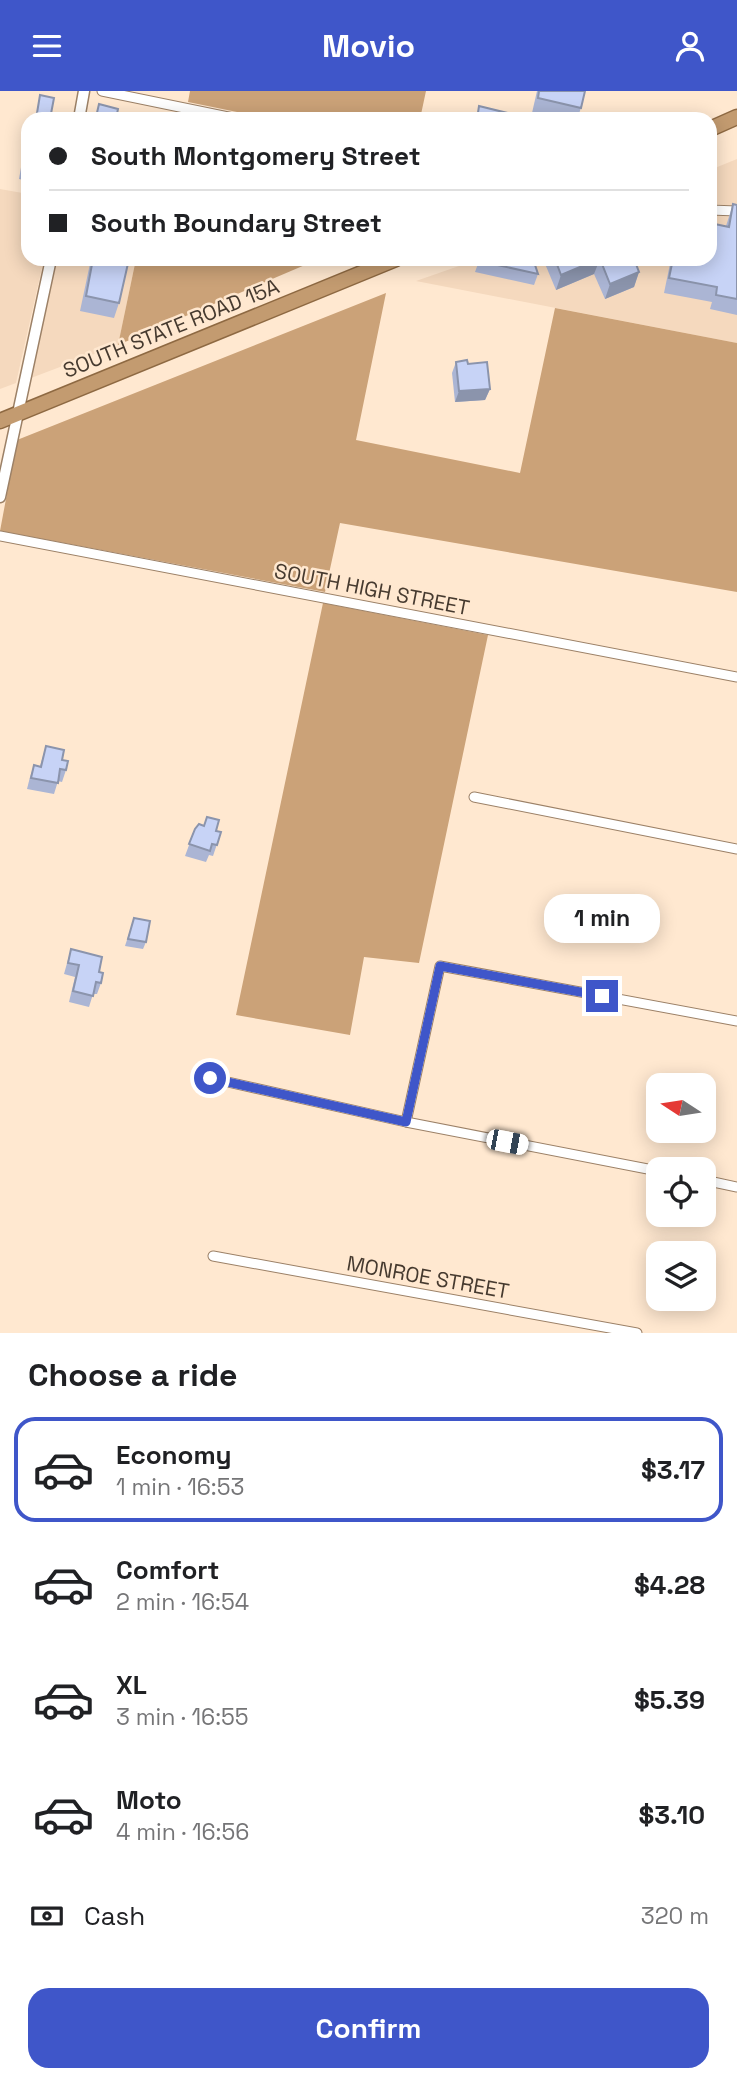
<!DOCTYPE html>
<meta charset="utf-8">
<style>
:root{--surface:#fff;--page:#f2f2f2;--text:#202124;--muted:#757577;--line:#e0e0e0;--accent:#3f56c9}
body{margin:0;font-family:"Space Grotesk",sans-serif;background:var(--page);color:var(--text);height:100vh;display:flex;flex-direction:column;font-size:26px;white-space:nowrap}
*{box-sizing:border-box;margin:0}
p{font-size:23px;color:var(--muted)}
.icon{flex:none;width:38px;height:38px;fill:none;stroke:currentColor;stroke-width:2;stroke-linecap:round;stroke-linejoin:round}
.map{position:relative;height:1242px;overflow:hidden}
.panel{display:flex;flex-direction:column;background:var(--surface);flex:1}
.panel>*{flex:none}
.top-card{position:absolute;left:21px;top:21px;width:696px;height:154px;border-radius:21px;box-shadow:0 4px 18px #0003;display:grid;align-content:center;height:154px;padding:0 28px;background:var(--surface)}
.needle{width:46px;rotate:282deg}
.buttons{position:absolute;left:646px;top:982px;display:grid;gap:14px}
.buttons a{display:grid;place-items:center;width:70px;height:70px;border-radius:14px;background:var(--surface);box-shadow:0 4px 18px #0003;font-size:35px}
.end{position:absolute;width:32px;height:32px;margin:-16px;border:9px solid #3f56c9;background:#fff;box-shadow:0 0 0 4px #fff}
.from{border-radius:50%}
.bubble{position:absolute;height:49px;border-radius:21px;background:var(--surface);box-shadow:0 4px 18px #0003;font-size:23px;font-weight:700;line-height:49px;text-align:center}
.car{position:absolute;width:21px;height:42px;margin:-21px -10px;border-radius:9px;box-shadow:0 0 5px 2px #0007;background:linear-gradient(#fff 24%,#345 0 40%,#fff 0 76%,#345 0 86%,#fff 0)}
.top-card b{display:flex;align-items:center;gap:24px;height:66px;font-size:26px}
.top-card b+b{border-top:2px solid var(--line)}
.top-card i{width:18px;height:18px;background:var(--text)}
ul{padding:0;list-style:none}
li{display:flex;align-items:center;gap:21px;height:105px;margin:0 14px 10px;padding:0 14px;border:4px solid transparent;border-radius:21px}
li div{flex:1}
li b{display:block;font-size:26px}
li em{font-style:normal;font-weight:700}
li.selected{border-color:var(--accent)}
li>.icon{width:63px;height:63px;stroke-width:1.5}
h2{padding:0 28px;font-size:32px;line-height:84px}
.pay{display:flex;align-items:center;gap:18px;height:77px;padding:0 28px;font-size:26px}
.pay p{margin-inline-start:auto}
.action{display:flex;gap:14px;margin-top:auto;padding:14px 28px}
.action a{flex:1;height:80px;border-radius:21px;background:var(--accent);color:#fff;font-size:28px;font-weight:700;line-height:80px;text-align:center}
header{display:flex;justify-content:space-between;align-items:center;height:91px;padding:0 28px;background:var(--accent);color:#fff;font-size:32px;font-weight:700}
.map>svg:first-child{display:block}
.built{fill:#f5d9be}
.forest{fill:#cba278}
.lines{fill:none;stroke-linecap:round;stroke-linejoin:round}
.minor-casing{stroke:#9c8167;stroke-width:11}
.tertiary-casing{stroke:#9c8167;stroke-width:13}
.trunk-casing{stroke:#8e6942;stroke-width:17}
.minor{stroke:#fff;stroke-width:9}
.tertiary{stroke:#fff;stroke-width:10}
.trunk{stroke:#c39b70;stroke-width:14}
.wall{fill:#abb5d4}
.shaded-wall{fill:#8b94ac}
.building{fill:#c7d3f6;stroke:#8b94ac;stroke-width:2}
.route{stroke:#3f56c9;stroke-width:9}
.labels{text-anchor:middle;dominant-baseline:central;stroke-width:5;stroke-linejoin:round;paint-order:stroke}
.street-label{font-size:21px;fill:#463a2f;stroke:#ffe8d0}
</style>
<header><svg class="icon" aria-label="menu" viewBox="0 0 24 24"><path d="M4 6h16M4 12h16M4 18h16"/></svg>Movio<svg class="icon" aria-label="person" viewBox="0 0 24 24"><circle cx="12" cy="8" r="4"/><path d="M4 21q1-7 8-7t8 7"/></svg></header>
<div class="map">
<svg width="737" height="1242" viewBox="0 0 737 1242">
<rect width="100%" height="100%" fill="#ffe8d0"/>
<!-- built -->
<g class="built">
<polygon points="737,68 737,115 711,113 710,79"/>
<polygon points="0,98 28,103 28,168 44,168 16,292 0,298"/>
<polygon points="711,124 737,126 737,252 416,190 479,168 710,168"/>
<polygon points="57,168 136,168 118,254 31,287"/>
</g>
<!-- forest -->
<g class="forest">
<polygon points="190,0 426,0 420,28 249,28 237,21 188,11"/>
<polygon points="136,168 319,168 118,254"/>
<polygon points="386,202 356,349 520,382 555,217 737,252 737,501 340,432 325,501 0,440 17,349"/>
<polygon points="323,512 488,544 419,872 364,866 350,944 236,924"/>
</g>
<g class="lines">
<!-- minor casing -->
<g class="minor-casing">
<g id="minor">
<polyline points="102,0 238,28"/>
<polyline points="710,119 737,120"/>
<polyline points="0,445 737,586"/>
<polyline points="474,706 737,758"/>
<polyline points="210,987 406,1031 658,1080"/>
<polyline points="406,1031 440,875 737,930"/>
<polyline points="704,1089 737,1096"/>
<polyline points="213,1165 637,1242"/>
</g>
</g>
<!-- tertiary casing -->
<g class="tertiary-casing">
<g id="tertiary">
<polyline points="79,28 84,0"/>
<polyline points="0,406 51,168"/>
</g>
</g>
<!-- trunk casing -->
<g class="trunk-casing">
<g id="trunk">
<polyline points="710,38 737,26"/>
<polyline points="0,330 396,168"/>
</g>
</g>
<!-- minor -->
<use href="#minor" class="minor"/>
<!-- tertiary -->
<use href="#tertiary" class="tertiary"/>
<!-- trunk -->
<use href="#trunk" class="trunk"/>
</g>
<!-- wall -->
<g class="wall">
<polygon points="537,0 585,0 581,17 577,28 559,28 532,22"/>
<polygon points="28,49 28,90 19,88 24,59"/>
<polygon points="733,113 737,114 737,224 710,218 712,211 664,202 671,168 710,168 726,135"/>
<polygon points="91,168 129,168 119,212 114,227 80,220"/>
<polygon points="543,168 634,168 639,181 634,196 605,208 594,183 556,199"/>
<polygon points="479,170 538,183 534,194 475,181"/>
<polygon points="456,271 490,298 485,309 455,311 452,282"/>
<polygon points="46,655 62,669 66,679 62,691 58,690 54,703 27,698 30,686 34,674 40,675"/>
<polygon points="195,738 221,741 213,765 209,764 206,771 185,765"/>
<polygon points="134,827 146,851 143,858 125,855"/>
<polygon points="71,858 99,881 101,892 97,903 93,903 89,916 69,911 75,886 64,883"/>
</g>
<!-- shaded-wall -->
<g class="shaded-wall">
<polygon points="600,168 594,183 556,199 561,184"/>
<polygon points="639,181 634,196 605,208 610,193"/>
<polygon points="490,298 485,309 455,311 459,300"/>
</g>
<!-- building -->
<g class="building">
<polygon points="539,0 585,0 581,17 538,7"/>
<polygon points="40,4 54,7 50,28 36,28"/>
<polygon points="99,13 118,18 116,28 103,28 96,26"/>
<polygon points="479,15 532,28 477,28"/>
<polygon points="154,23 165,26 164,28 152,28"/>
<polygon points="28,50 28,78 23,77"/>
<polygon points="733,113 737,114 737,208 716,204 717,196 669,187 673,168 710,168 710,132 729,136"/>
<polygon points="93,168 129,168 119,212 86,205"/>
<polygon points="484,168 533,168 538,183 479,170"/>
<polygon points="555,168 599,168 561,184"/>
<polygon points="600,168 634,168 639,181 610,193"/>
<polygon points="467,269 468,273 487,271 490,298 459,300 456,271"/>
<polygon points="46,655 64,659 62,669 68,670 66,679 60,678 58,692 31,687 34,674 41,676"/>
<polygon points="207,726 219,729 216,740 221,741 217,754 212,753 210,760 189,753 195,738 199,733 204,735"/>
<polygon points="134,827 150,830 146,851 128,848"/>
<polygon points="71,858 102,866 99,881 103,882 101,892 96,891 93,905 73,900 79,874 68,872"/>
</g>
<g class="lines">
<!-- route -->
<polyline class="route" points="210,987 406,1031 440,875 602,905"/>
</g>
<g class="labels">
<!-- street labels -->
<g class="street-label">
<text transform="translate(171 237) rotate(-22)">SOUTH STATE ROAD 15A</text>
<text transform="translate(372 498) rotate(11)">SOUTH HIGH STREET</text>
<text transform="translate(428 1186) rotate(10)">MONROE STREET</text>
</g>
</g>
</svg>
<div class="buttons">
<a><svg class="needle" viewBox="-14 -14 28 28"><path d="M0-13l5 13h-10z" fill="#e53935"/><path d="M0 13l5-13h-10z" fill="#757577"/></svg></a>
<a><svg class="icon" aria-label="locate" viewBox="0 0 24 24"><circle cx="12" cy="12" r="6"/><path d="M12 2v4M12 18v4M2 12h4M18 12h4"/></svg></a>
<a><svg class="icon" aria-label="layers" viewBox="0 0 24 24"><path d="M12 4l9 5-9 5-9-5zM3 14l9 5 9-5"/></svg></a>
</div>
<i class="end from" style="left:210px;top:987px"></i>
<i class="end" style="left:602px;top:905px"></i>
<div class="bubble" style="left:544px;top:803px;width:116px">1 min</div>
<i class="car" style="left:507px;top:1051px;rotate:101deg"></i>
<div class="top-card">
<b><i class="from"></i>South Montgomery Street</b>
<b><i></i>South Boundary Street</b>
</div>
</div>
<section class="panel">
<h2>Choose a ride</h2>
<ul>
<li class="selected"><svg class="icon" aria-label="car" viewBox="0 0 24 24"><path d="M5 17H2v-5l4-1 3-4h7l3 4 3 1v5h-3M9 17h6M6 11h13"/><circle cx="7" cy="17" r="2"/><circle cx="17" cy="17" r="2"/></svg><div><b>Economy</b><p>1 min · 16:53</p></div><em>$3.17</em></li>
<li><svg class="icon" aria-label="car" viewBox="0 0 24 24"><path d="M5 17H2v-5l4-1 3-4h7l3 4 3 1v5h-3M9 17h6M6 11h13"/><circle cx="7" cy="17" r="2"/><circle cx="17" cy="17" r="2"/></svg><div><b>Comfort</b><p>2 min · 16:54</p></div><em>$4.28</em></li>
<li><svg class="icon" aria-label="car" viewBox="0 0 24 24"><path d="M5 17H2v-5l4-1 3-4h7l3 4 3 1v5h-3M9 17h6M6 11h13"/><circle cx="7" cy="17" r="2"/><circle cx="17" cy="17" r="2"/></svg><div><b>XL</b><p>3 min · 16:55</p></div><em>$5.39</em></li>
<li><svg class="icon" aria-label="car" viewBox="0 0 24 24"><path d="M5 17H2v-5l4-1 3-4h7l3 4 3 1v5h-3M9 17h6M6 11h13"/><circle cx="7" cy="17" r="2"/><circle cx="17" cy="17" r="2"/></svg><div><b>Moto</b><p>4 min · 16:56</p></div><em>$3.10</em></li>
</ul>
<div class="pay"><svg class="icon" aria-label="cash" viewBox="0 0 24 24"><path d="M3 7h18v10H3z"/><circle cx="12" cy="12" r="2"/></svg>Cash<p>320 m</p></div>
<div class="action"><a>Confirm</a></div>
</section>
